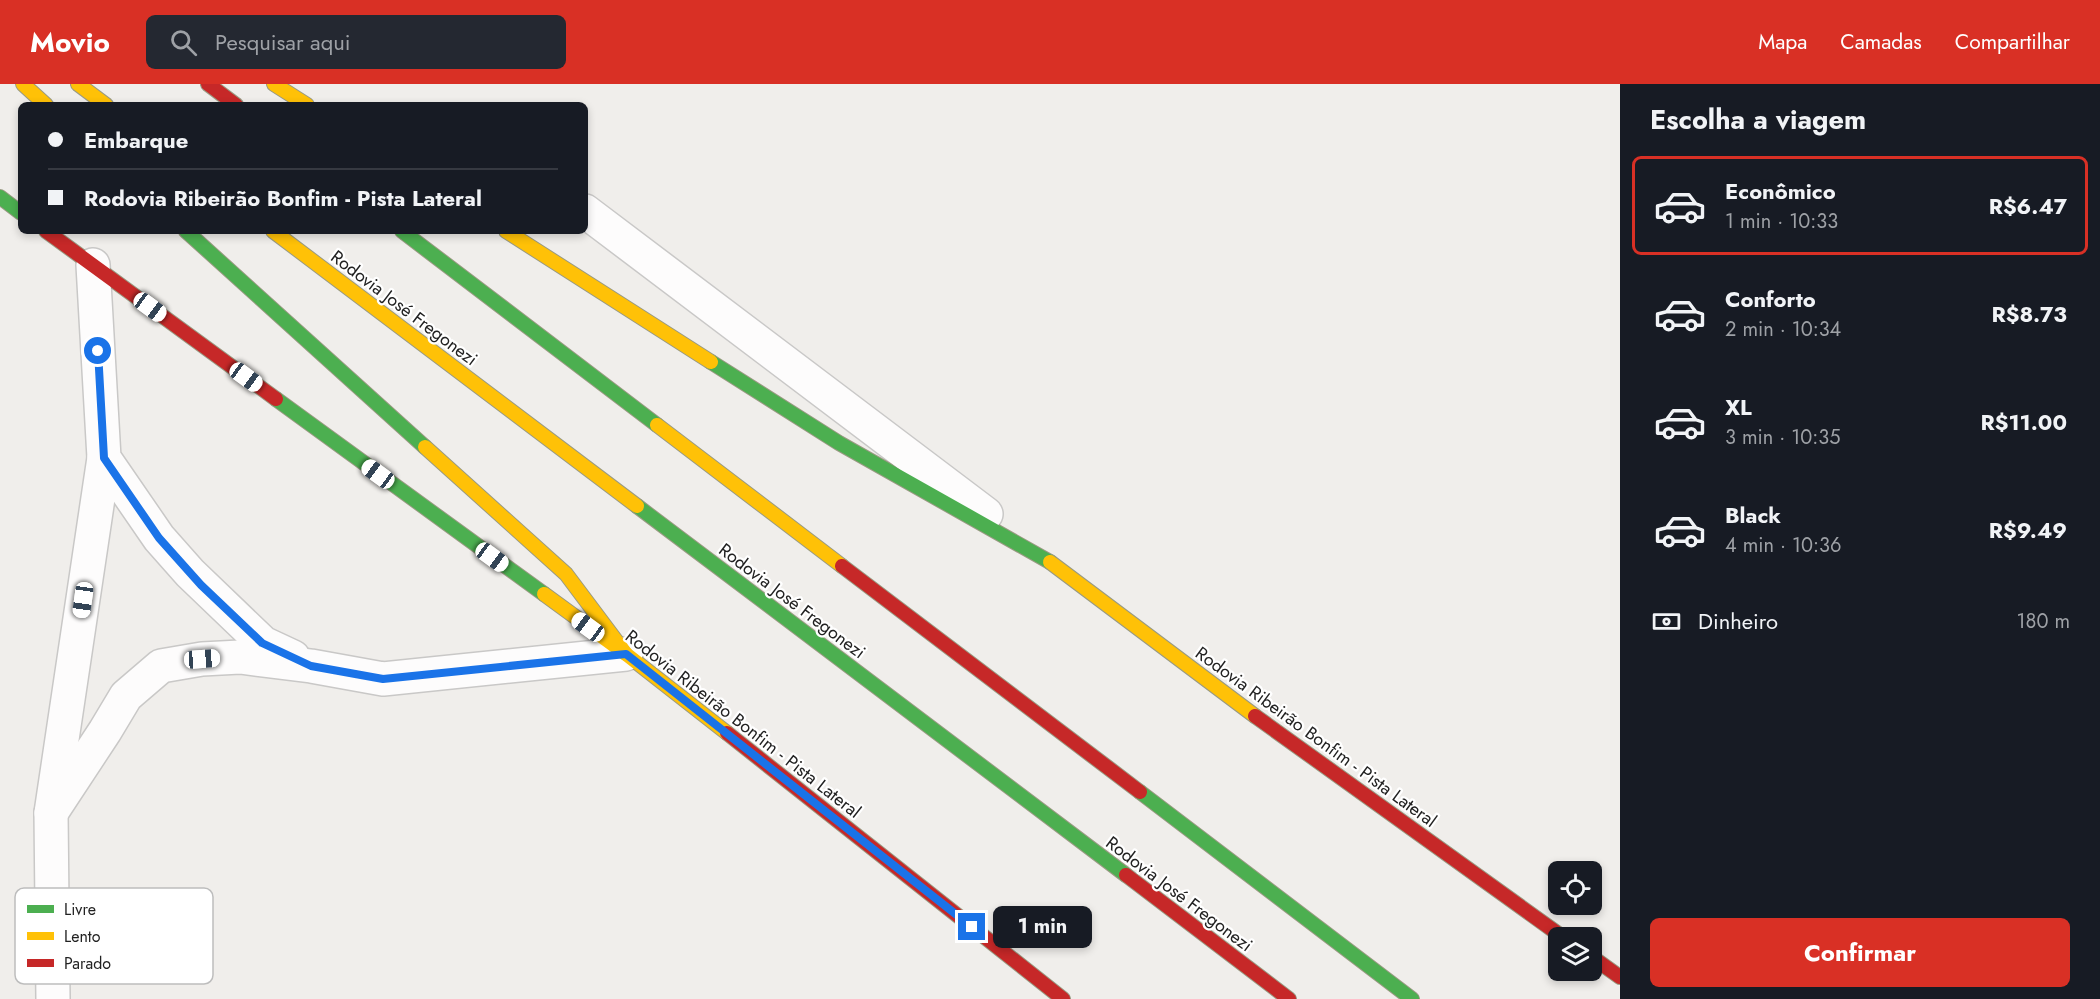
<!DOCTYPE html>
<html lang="pt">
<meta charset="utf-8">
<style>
:root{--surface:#171b24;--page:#242831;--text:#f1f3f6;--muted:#9ea1a6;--line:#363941;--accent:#d93025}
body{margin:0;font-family:Jost,sans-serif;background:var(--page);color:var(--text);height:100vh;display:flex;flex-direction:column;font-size:22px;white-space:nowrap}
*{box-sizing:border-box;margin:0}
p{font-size:20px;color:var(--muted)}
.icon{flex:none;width:33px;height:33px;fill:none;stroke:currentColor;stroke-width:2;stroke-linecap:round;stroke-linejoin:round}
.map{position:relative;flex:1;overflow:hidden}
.drawer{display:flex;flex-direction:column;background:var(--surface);width:480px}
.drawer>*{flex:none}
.guide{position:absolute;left:18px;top:18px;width:570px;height:132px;border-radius:9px;box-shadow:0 3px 9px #0003;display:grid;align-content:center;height:132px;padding:0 30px;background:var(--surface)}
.controls{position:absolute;left:1548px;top:777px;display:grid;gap:12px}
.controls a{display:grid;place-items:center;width:54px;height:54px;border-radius:9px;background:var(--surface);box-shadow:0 3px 9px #0003;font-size:30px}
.end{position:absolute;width:27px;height:27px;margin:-14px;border:8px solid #1a73e8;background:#fff;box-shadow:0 0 0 3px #fff}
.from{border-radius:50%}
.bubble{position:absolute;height:42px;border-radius:9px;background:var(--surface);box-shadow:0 3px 9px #0003;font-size:20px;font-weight:700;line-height:42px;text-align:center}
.car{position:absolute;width:18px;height:36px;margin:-18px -9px;border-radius:8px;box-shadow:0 0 4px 2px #0007;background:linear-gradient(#fff 24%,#345 0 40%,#fff 0 76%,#345 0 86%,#fff 0)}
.guide b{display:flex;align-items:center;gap:21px;height:57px;font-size:22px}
.guide b+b{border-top:2px solid var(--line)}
.guide i{width:15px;height:15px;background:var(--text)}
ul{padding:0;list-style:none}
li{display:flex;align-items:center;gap:18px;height:99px;margin:0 12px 9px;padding:0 18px;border:3px solid transparent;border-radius:9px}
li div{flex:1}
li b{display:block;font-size:22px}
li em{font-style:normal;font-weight:700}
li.on{border-color:var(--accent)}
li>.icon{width:54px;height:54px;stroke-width:1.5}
h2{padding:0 30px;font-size:27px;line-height:72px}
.pay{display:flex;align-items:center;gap:15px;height:66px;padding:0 30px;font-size:22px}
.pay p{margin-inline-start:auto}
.button{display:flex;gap:12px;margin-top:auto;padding:12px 30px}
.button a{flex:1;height:69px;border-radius:9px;background:var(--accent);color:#fff;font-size:24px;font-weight:700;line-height:69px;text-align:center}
header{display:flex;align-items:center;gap:36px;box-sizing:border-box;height:84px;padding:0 30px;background:var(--accent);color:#fff}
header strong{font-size:28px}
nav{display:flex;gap:33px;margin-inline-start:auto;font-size:21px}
.search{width:420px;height:54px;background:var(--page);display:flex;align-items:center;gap:15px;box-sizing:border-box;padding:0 21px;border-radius:9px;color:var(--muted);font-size:22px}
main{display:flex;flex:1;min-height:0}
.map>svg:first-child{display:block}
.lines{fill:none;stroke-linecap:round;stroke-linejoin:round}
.street-casing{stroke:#c9c8c7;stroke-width:36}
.fast-casing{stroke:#999a82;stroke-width:16}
.slow-casing{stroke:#999a82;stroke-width:16}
.jam-casing{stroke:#999a82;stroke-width:16}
.street{stroke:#fdfcfc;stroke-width:33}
.fast{stroke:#4caf50;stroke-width:14}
.slow{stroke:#ffc107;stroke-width:14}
.jam{stroke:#c62828;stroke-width:14}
.route{stroke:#1a73e8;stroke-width:8}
.labels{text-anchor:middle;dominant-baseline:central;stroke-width:4.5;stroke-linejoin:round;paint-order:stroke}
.street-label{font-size:18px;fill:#222;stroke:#fff}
.key{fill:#fff;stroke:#bdbdbd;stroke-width:1.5}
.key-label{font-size:16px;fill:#222}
</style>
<header>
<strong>Movio</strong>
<div class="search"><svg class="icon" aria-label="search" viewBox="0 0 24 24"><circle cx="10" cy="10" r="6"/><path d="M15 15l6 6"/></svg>Pesquisar aqui</div>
<nav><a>Mapa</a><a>Camadas</a><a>Compartilhar</a></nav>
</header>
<main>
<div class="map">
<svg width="1620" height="915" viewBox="0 0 1620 915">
<rect width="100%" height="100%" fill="#f0eeeb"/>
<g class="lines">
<!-- street casing -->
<g class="street-casing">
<g id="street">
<polyline points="585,127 986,430"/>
<polyline points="93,181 104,374 159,454 190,489 263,559 293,573"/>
<polyline points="51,729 105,647 126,612 161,582 202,575 240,573 311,582 383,595 626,570"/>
<polyline points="53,915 51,729 104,374"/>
</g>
</g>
<!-- fast casing -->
<g class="fast-casing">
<g id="fast">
<polyline points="0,113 21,129"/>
<polyline points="186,147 425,363"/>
<polyline points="402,147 657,341"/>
<polyline points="711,278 839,359 1050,478"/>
<polyline points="276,315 544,510"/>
<polyline points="637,422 1126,791"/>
<polyline points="1140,708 1412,915"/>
</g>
</g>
<!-- slow casing -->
<g class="slow-casing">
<g id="slow">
<polyline points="23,0 46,21"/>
<polyline points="78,0 106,21"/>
<polyline points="274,0 307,21"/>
<polyline points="273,147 637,422"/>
<polyline points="506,147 711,278"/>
<polyline points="657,341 842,482"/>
<polyline points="425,363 566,490 626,570"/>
<polyline points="1050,478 1255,632"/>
<polyline points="544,510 626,570 727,649"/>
</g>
</g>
<!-- jam casing -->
<g class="jam-casing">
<g id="jam">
<polyline points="208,0 236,21"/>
<polyline points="46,147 276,315"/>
<polyline points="842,482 1140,708"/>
<polyline points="1255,632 1564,854"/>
<polyline points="727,649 1063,915"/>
<polyline points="1126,791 1289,915"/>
<polyline points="1592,873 1620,893"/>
</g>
</g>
<!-- street -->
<use href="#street" class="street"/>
<!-- fast -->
<use href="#fast" class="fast"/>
<!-- slow -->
<use href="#slow" class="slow"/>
<!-- jam -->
<use href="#jam" class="jam"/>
</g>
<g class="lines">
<!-- route -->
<polyline class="route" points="98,267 104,374 159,454 201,501 262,559 311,582 383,595 626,570 972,843"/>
</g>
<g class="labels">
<!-- street labels -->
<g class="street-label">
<text transform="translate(404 224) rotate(37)">Rodovia José Fregonezi</text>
<text transform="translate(792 517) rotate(37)">Rodovia José Fregonezi</text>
<text transform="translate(743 640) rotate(38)">Rodovia Ribeirão Bonfim - Pista Lateral</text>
<text transform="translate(1316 653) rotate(36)">Rodovia Ribeirão Bonfim - Pista Lateral</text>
<text transform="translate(1179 810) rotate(37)">Rodovia José Fregonezi</text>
</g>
</g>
<!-- legend -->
<rect x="15" y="804" width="198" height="96" rx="9" class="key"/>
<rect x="27" y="821" width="27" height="8" fill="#4caf50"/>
<rect x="27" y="848" width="27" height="8" fill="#ffc107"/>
<rect x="27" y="875" width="27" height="8" fill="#c62828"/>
<g class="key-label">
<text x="64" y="831">Livre</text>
<text x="64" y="858">Lento</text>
<text x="64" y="885">Parado</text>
</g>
</svg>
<div class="controls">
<a><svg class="icon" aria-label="locate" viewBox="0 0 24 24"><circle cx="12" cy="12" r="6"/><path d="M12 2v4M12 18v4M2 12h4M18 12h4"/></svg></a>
<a><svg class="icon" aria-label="layers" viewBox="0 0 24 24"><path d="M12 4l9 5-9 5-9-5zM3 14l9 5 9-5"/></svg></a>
</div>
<i class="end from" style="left:98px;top:267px"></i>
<i class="end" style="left:972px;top:843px"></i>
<div class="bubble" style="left:993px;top:822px;width:99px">1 min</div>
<i class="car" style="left:150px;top:223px;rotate:126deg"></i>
<i class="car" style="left:246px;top:293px;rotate:126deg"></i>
<i class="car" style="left:378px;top:390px;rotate:306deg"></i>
<i class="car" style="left:492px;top:473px;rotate:126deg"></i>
<i class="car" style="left:83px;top:516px;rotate:188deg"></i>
<i class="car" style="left:588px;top:543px;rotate:306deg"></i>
<i class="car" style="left:202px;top:575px;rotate:86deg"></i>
<div class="guide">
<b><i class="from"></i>Embarque</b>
<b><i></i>Rodovia Ribeirão Bonfim - Pista Lateral</b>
</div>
</div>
<section class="drawer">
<h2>Escolha a viagem</h2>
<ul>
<li class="on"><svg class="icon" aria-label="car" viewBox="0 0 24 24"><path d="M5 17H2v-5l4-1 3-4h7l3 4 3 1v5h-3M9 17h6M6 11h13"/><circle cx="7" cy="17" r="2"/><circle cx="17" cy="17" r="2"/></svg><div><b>Econômico</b><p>1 min · 10:33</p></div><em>R$6.47</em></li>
<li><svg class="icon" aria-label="car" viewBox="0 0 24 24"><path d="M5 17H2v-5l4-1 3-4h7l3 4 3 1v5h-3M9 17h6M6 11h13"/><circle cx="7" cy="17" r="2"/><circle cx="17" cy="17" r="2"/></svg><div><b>Conforto</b><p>2 min · 10:34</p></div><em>R$8.73</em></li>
<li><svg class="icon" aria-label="car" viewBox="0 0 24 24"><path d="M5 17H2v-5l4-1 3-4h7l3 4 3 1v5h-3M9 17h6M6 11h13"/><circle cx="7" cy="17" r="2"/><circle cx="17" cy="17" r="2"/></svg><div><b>XL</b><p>3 min · 10:35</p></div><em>R$11.00</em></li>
<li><svg class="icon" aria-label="car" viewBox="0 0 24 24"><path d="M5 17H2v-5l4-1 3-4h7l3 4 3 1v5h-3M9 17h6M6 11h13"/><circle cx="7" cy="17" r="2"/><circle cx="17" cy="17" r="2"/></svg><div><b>Black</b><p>4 min · 10:36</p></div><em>R$9.49</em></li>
</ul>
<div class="pay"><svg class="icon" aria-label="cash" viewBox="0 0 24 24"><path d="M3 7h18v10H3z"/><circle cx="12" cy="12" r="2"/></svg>Dinheiro<p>180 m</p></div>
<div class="button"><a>Confirmar</a></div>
</section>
</main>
